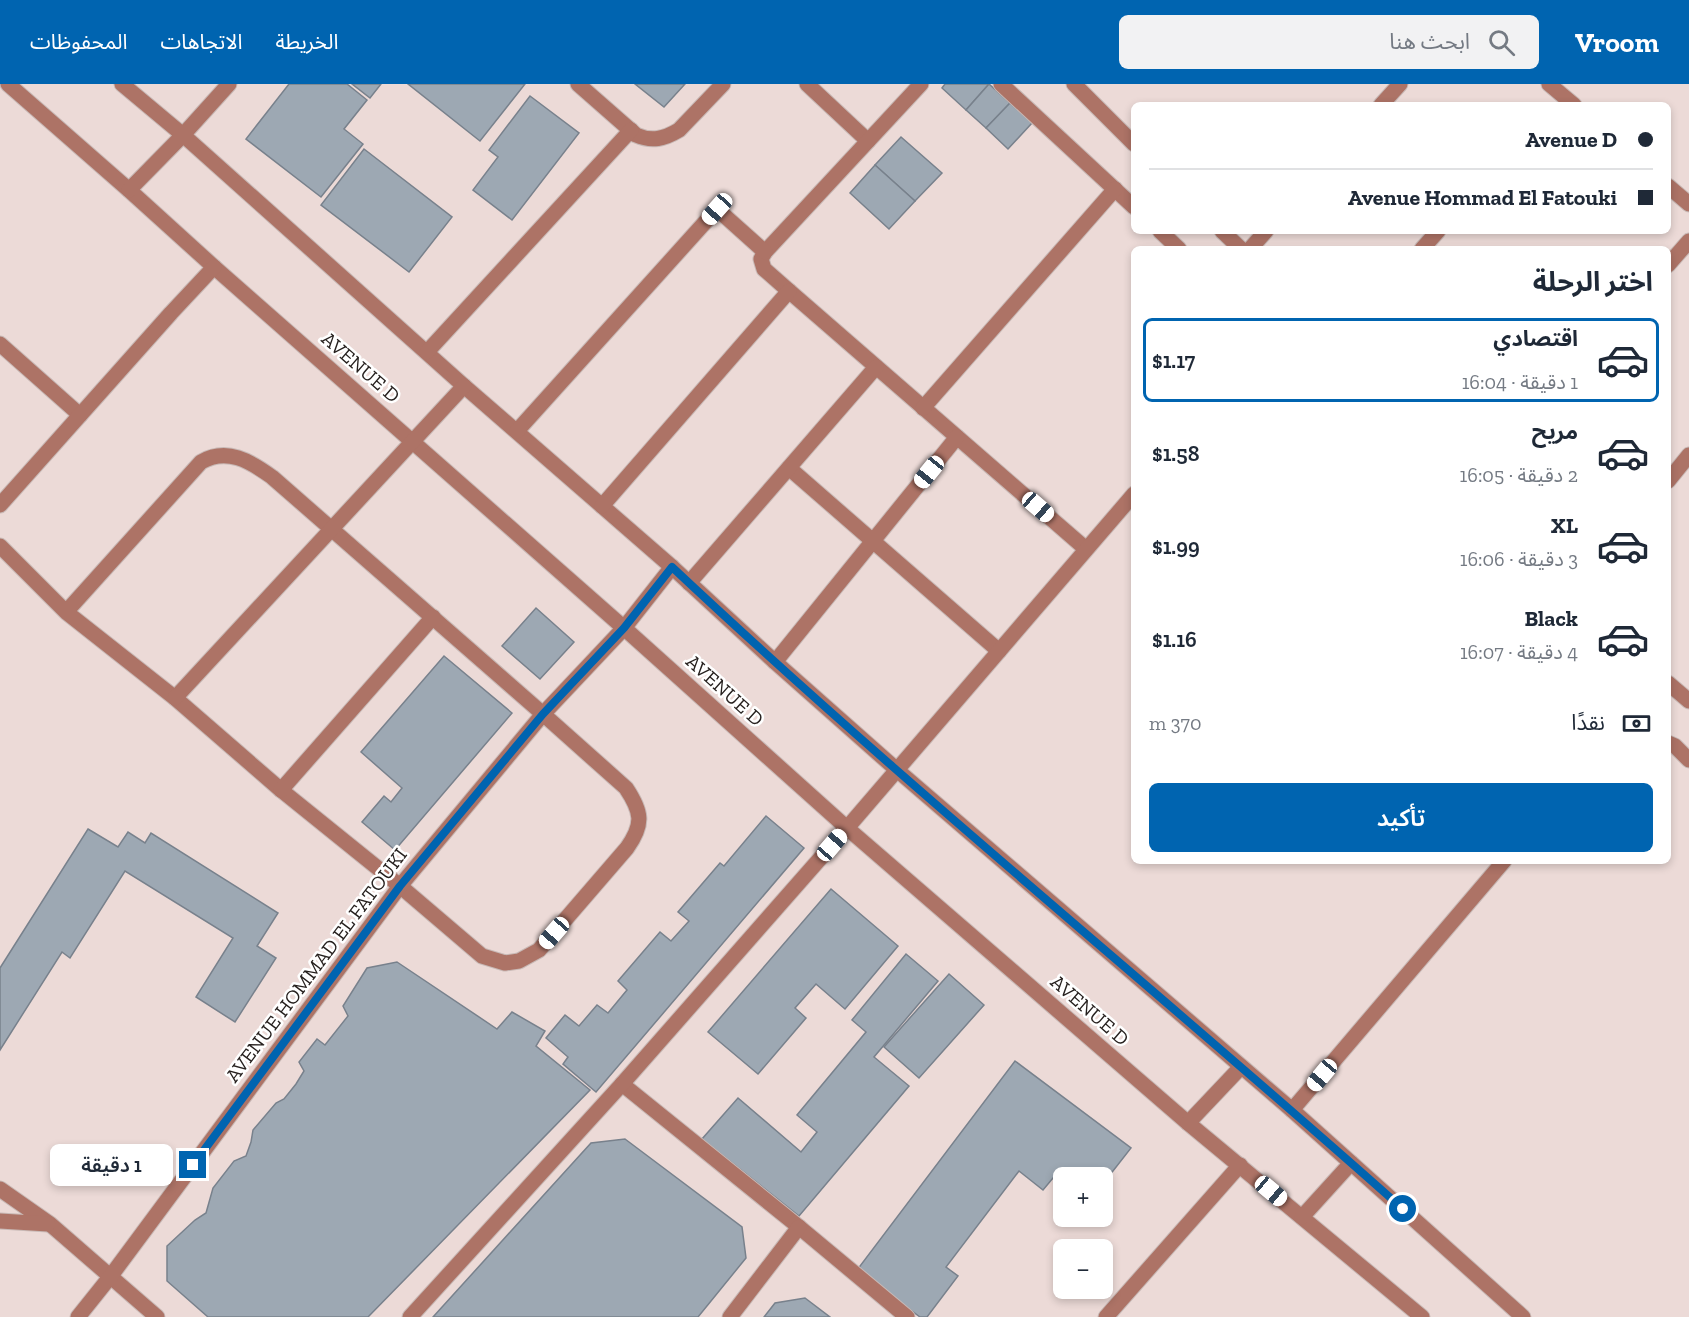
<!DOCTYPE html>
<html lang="ar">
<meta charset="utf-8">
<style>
:root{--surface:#fff;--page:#f2f2f3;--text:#1f2937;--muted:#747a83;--line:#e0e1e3;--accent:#0064b0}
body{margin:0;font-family:"Zilla Slab","Noto Sans Arabic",serif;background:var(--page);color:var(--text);direction:rtl;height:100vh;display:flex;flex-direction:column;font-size:22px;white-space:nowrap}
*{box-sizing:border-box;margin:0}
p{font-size:20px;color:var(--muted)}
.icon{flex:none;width:33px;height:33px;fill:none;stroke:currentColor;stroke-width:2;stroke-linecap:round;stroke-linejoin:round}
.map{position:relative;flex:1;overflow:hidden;direction:ltr}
.details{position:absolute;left:1131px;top:162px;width:540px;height:618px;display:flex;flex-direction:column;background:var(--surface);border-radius:9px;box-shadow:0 3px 9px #0003;direction:rtl}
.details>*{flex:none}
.top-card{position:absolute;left:1131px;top:18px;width:540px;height:132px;border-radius:9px;box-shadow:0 3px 9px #0003;direction:rtl;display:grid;align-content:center;height:132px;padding:0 18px;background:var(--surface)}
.buttons{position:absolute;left:1053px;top:1083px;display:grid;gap:12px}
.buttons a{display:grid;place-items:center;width:60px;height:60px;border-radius:9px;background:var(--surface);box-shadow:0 3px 9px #0003;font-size:30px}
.end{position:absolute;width:27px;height:27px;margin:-14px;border:8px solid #0064b0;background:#fff;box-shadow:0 0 0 3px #fff}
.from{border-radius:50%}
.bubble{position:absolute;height:42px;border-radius:9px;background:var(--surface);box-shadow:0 3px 9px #0003;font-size:20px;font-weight:600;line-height:42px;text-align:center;direction:rtl}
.car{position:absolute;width:18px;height:36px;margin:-18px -9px;border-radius:8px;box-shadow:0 0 4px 2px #0007;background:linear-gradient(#fff 24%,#345 0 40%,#fff 0 76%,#345 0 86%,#fff 0)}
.top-card b{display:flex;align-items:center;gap:21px;height:57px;font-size:22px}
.top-card b+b{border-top:2px solid var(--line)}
.top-card i{width:15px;height:15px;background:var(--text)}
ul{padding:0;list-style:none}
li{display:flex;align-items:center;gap:18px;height:84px;margin:0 12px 9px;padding:0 6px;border:3px solid transparent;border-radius:9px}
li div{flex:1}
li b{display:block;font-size:22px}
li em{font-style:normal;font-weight:600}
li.on{border-color:var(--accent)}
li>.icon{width:54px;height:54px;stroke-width:1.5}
h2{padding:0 18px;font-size:27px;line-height:72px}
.pay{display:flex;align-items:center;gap:15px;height:66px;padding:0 18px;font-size:22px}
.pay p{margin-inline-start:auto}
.cta{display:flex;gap:12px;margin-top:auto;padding:12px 18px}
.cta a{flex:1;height:69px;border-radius:9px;background:var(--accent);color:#fff;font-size:24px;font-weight:600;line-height:69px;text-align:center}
header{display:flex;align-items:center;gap:36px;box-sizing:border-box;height:84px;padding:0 30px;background:var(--accent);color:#fff}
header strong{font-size:28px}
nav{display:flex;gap:33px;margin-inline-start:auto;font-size:21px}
.search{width:420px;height:54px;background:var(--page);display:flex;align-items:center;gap:15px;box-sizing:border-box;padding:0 21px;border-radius:9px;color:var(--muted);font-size:22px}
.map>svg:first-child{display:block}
.building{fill:#9da8b3;stroke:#78818c;stroke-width:1.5}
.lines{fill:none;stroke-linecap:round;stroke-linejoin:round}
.minor-casing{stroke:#c8b9b6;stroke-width:17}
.minor{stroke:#ad7366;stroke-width:15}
.route{stroke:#0064b0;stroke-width:8}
.labels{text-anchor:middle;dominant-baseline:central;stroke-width:5;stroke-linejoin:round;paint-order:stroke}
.street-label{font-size:20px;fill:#26201e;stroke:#fff}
</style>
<header>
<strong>Vroom</strong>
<div class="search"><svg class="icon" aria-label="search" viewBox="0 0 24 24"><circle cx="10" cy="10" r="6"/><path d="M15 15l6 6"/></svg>ابحث هنا</div>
<nav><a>الخريطة</a><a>الاتجاهات</a><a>المحفوظات</a></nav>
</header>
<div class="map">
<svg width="1689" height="1233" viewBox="0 0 1689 1233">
<rect width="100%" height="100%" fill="#ecdad7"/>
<!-- building -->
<g class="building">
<polygon points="289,0 347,0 367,16 344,45 363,60 321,113 246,55"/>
<polygon points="352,0 381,0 370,14"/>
<polygon points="408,0 525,0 480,57"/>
<polygon points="635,0 685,0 664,23"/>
<polygon points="945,0 989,0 966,26 942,4"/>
<polygon points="989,0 1010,19 986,44 966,26"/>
<polygon points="530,12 579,49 512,136 473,106 498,73 489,66"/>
<polygon points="1010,19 1032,39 1008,65 986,44"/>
<polygon points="901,53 942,89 915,117 875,81"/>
<polygon points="364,65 452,133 409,188 321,121"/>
<polygon points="875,81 915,117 889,145 850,109"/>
<polygon points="536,524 574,558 540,595 502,562"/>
<polygon points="444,572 512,629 395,766 362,738 384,712 391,718 402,704 361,668"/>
<polygon points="766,732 804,764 596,1008 563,980 568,973 546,954 565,931 579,942 597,921 608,929 627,906 618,897 660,848 671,857 689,837 678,828 720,779 724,782"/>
<polygon points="88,745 118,763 128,748 145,759 151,749 278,829 257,862 276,874 235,938 196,913 233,854 125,787 70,874 62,868 0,966 0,884"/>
<polygon points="831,805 898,862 845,925 816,900 795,924 806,934 758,990 708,948"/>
<polygon points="906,870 938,897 874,973 909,1002 799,1132 702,1055 738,1014 801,1068 817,1048 797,1031 866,948 852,936"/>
<polygon points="397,878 497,945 512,928 545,947 536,962 590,1006 368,1233 208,1233 167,1197 167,1162 195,1136 206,1129 213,1104 234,1077 246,1072 251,1058 253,1046 276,1019 284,1015 296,1000 304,987 299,978 317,955 325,961 348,932 343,922 367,884"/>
<polygon points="949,890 984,921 919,994 884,963"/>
<polygon points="1015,977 1131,1064 1102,1101 1102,1094 1064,1094 1064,1102 1053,1094 1043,1106 1019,1087 946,1183 958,1192 927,1233 920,1233 857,1186"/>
<polygon points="625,1055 742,1143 746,1174 698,1233 433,1233 591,1059"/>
<polygon points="805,1214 830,1233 764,1233 775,1219"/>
</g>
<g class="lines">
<!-- minor casing -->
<g class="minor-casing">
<g id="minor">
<polyline points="8,0 129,106 214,183 624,544 847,744 1188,1039 1422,1233"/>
<polyline points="122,0 183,51 464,302 672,483 775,578 897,686 1292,1026 1523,1233"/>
<path d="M578,0L636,51C652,58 664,55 679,46L723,0"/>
<polyline points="807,0 868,57"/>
<polyline points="921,0 765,168 761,175 764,185 789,207 1086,465"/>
<polyline points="1001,0 1134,123"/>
<polyline points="1074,0 1134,60"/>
<polyline points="1549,0 1574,21"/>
<polyline points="1381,21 1400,0"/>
<polyline points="1668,102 1689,120"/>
<polyline points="129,106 183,51 229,0"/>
<polyline points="1160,147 1179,165"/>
<polyline points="1222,147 1241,165"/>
<polyline points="1250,165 1266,147"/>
<polyline points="1422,165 1438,147"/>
<polyline points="1668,181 1689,157"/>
<polyline points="0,260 80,331"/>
<polyline points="427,268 631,46"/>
<polyline points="923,324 1115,105"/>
<polyline points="517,347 717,125 765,168"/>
<polyline points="789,384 999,567"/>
<polyline points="1668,397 1689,371"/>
<polyline points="0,421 171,229 214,183"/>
<polyline points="602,422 789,207"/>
<path d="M0,462L66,528L175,614L281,706L400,802L482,872L505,879L519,877L539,866L627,764C644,740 642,728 626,704L543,630L272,393C250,377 227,363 201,378L66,528"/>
<polyline points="689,499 876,283"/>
<polyline points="775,578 957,353"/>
<polyline points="1668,599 1689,617"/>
<polyline points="175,614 464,302"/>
<polyline points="1668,659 1675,662 1689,676"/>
<polyline points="281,706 433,533"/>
<polyline points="622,1000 799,1143 907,1233"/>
<polyline points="1292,1026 1504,777"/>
<polyline points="1188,1039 1241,983"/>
<polyline points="0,1105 50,1140 157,1233"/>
<polyline points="1302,1133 1351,1079"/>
<polyline points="0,1137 48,1140"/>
<polyline points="78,1233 110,1193 400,802 543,630 624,544 672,483"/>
<polyline points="410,1233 622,1000 847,744 1134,410"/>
<polyline points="730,1233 799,1143"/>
<polyline points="1106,1233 1240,1081"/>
</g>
</g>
<!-- minor -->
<use href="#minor" class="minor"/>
</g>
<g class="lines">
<!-- route -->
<path class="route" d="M193,1081L400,802L543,630L624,544L672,483C908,705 1161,909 1403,1125"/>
</g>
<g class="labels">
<!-- street labels -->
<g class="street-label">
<text transform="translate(361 283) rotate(41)">AVENUE D</text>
<text transform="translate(725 606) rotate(42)">AVENUE D</text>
<text transform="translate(316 881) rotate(-53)">AVENUE HOMMAD EL FATOUKI</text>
<text transform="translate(1090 926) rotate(41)">AVENUE D</text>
</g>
</g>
</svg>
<div class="buttons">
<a>+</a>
<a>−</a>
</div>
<i class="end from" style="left:1403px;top:1125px"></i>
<i class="end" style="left:193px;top:1081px"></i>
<div class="bubble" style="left:50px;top:1060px;width:123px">1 دقيقة</div>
<i class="car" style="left:717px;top:125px;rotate:222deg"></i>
<i class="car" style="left:929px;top:388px;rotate:219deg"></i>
<i class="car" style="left:1038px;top:423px;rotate:131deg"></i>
<i class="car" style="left:832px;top:761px;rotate:41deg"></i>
<i class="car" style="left:554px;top:849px;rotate:221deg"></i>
<i class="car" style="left:1322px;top:991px;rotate:220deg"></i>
<i class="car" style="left:1271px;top:1107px;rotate:130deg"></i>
<div class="top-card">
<b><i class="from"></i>Avenue D</b>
<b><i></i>Avenue Hommad El Fatouki</b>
</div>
<section class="details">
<h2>اختر الرحلة</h2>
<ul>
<li class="on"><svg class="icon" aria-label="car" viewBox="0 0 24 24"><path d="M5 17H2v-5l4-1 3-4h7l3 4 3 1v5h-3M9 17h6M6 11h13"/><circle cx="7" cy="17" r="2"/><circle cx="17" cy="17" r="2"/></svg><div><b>اقتصادي</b><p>1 دقيقة · 16:04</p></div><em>$1.17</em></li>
<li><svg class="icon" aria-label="car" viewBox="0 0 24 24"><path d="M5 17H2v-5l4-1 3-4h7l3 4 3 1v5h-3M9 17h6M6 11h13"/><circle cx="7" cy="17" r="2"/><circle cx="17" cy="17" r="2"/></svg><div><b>مريح</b><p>2 دقيقة · 16:05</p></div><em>$1.58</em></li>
<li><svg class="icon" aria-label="car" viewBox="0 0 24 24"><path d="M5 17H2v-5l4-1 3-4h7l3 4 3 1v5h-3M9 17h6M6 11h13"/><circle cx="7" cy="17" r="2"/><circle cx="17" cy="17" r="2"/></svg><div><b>XL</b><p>3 دقيقة · 16:06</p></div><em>$1.99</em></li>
<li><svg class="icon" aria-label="car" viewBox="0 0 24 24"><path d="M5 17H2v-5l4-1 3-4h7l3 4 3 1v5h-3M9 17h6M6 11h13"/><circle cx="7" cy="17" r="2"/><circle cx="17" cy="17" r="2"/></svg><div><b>Black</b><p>4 دقيقة · 16:07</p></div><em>$1.16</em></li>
</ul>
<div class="pay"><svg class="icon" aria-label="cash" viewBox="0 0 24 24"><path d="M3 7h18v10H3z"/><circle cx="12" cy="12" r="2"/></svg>نقدًا<p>370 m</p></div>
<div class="cta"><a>تأكيد</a></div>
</section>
</div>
